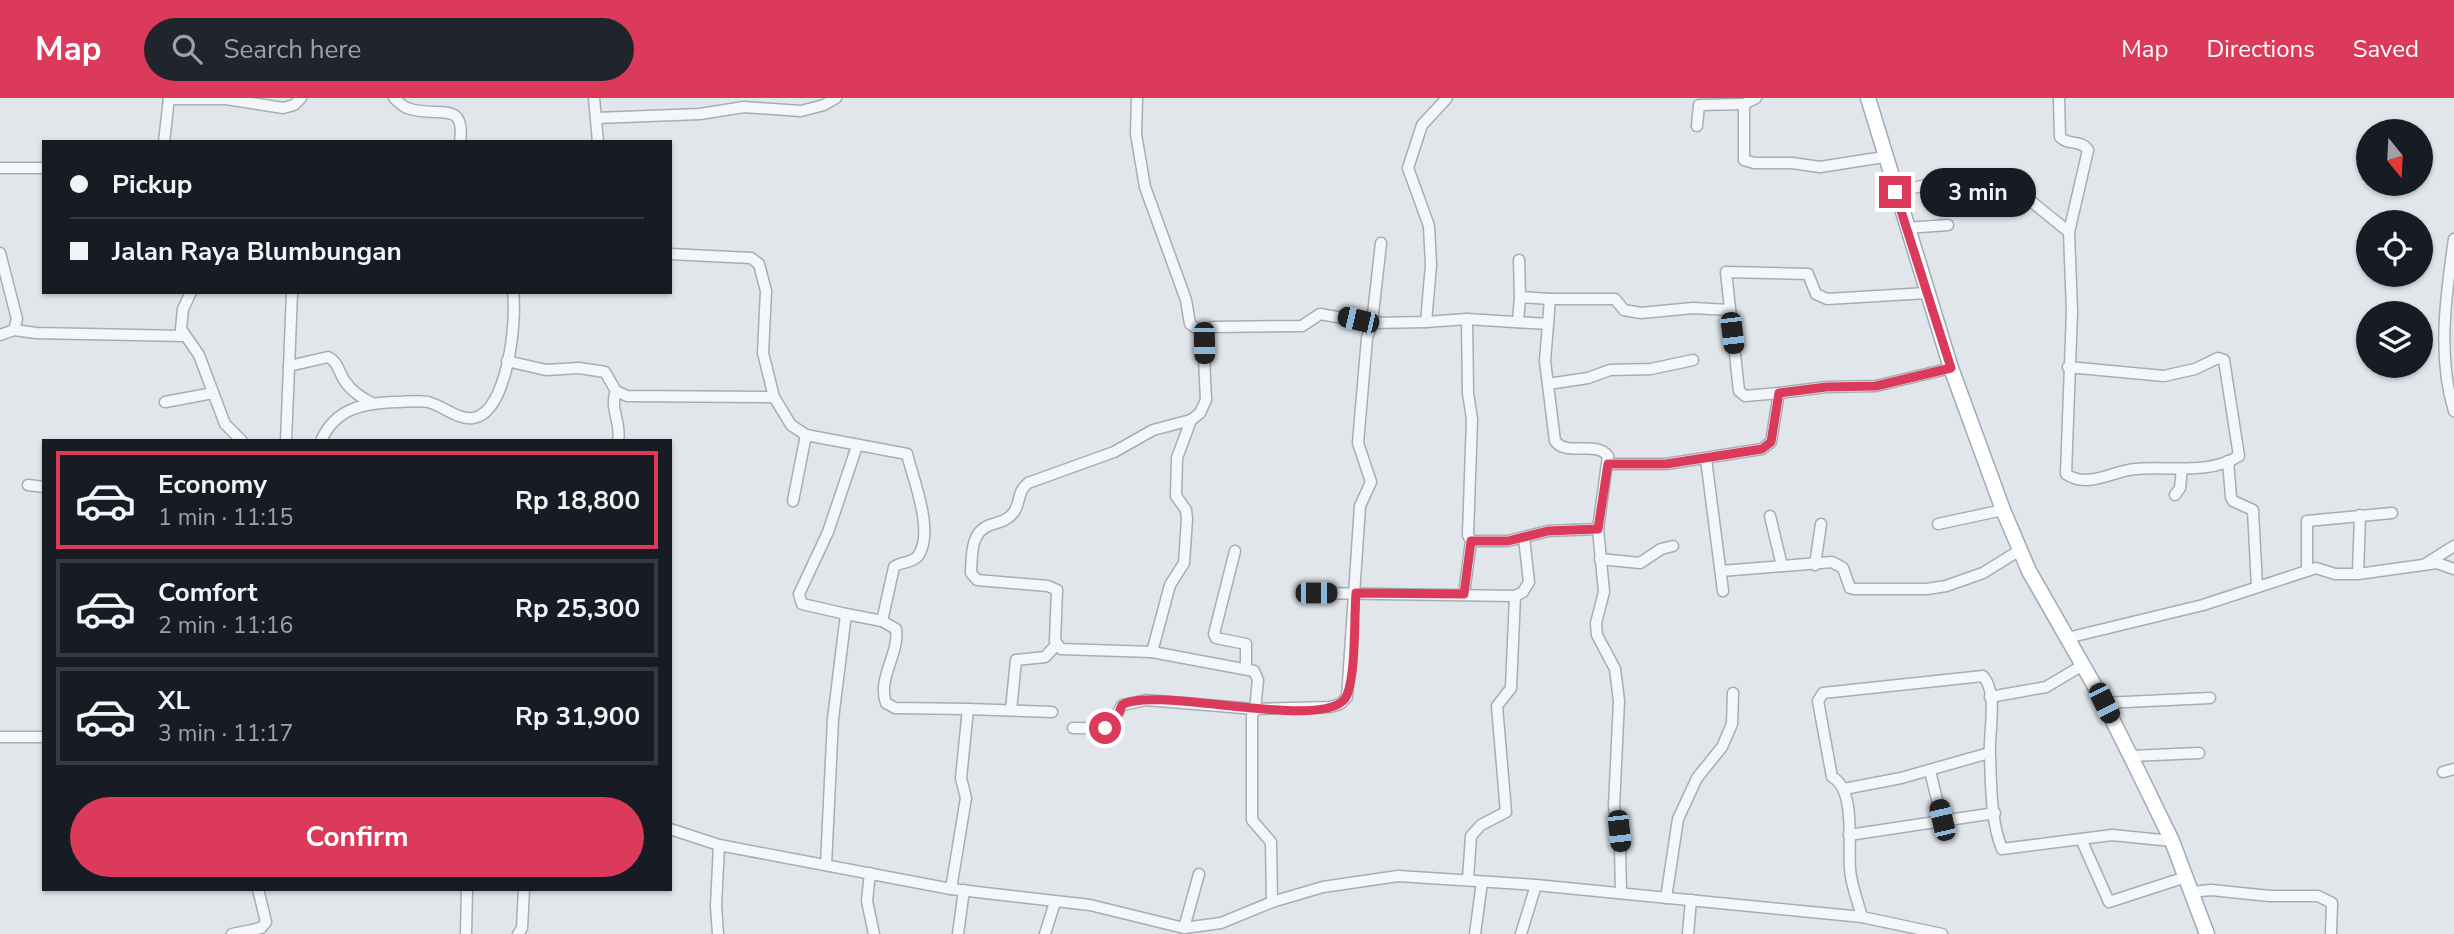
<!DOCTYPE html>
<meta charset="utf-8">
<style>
:root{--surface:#171b24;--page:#20242c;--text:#f1f3f6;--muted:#9ea1a6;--line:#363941;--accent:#dc3a5a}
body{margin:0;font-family:"Nunito Sans",sans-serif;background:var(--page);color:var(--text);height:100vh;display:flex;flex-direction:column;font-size:26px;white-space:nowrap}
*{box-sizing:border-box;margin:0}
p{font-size:23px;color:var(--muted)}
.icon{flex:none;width:38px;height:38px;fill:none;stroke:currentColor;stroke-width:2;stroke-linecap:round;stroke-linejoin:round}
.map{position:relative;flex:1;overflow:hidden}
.drawer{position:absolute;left:42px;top:341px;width:630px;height:452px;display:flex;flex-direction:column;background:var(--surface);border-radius:0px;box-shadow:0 2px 5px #0004}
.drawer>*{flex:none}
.top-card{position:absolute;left:42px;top:42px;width:630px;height:154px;border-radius:0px;box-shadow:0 2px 5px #0004;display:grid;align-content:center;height:154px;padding:0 28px;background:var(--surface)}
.needle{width:46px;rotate:162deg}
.buttons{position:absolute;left:2356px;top:21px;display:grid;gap:14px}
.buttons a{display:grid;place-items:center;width:77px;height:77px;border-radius:50%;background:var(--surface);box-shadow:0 2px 5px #0004;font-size:35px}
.end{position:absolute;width:32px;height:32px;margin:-16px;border:9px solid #dc3a5a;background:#fff;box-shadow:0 0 0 4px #fff}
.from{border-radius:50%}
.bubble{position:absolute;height:49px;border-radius:24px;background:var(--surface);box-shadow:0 2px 5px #0004;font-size:23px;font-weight:700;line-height:49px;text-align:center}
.car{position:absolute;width:21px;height:42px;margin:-21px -10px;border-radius:9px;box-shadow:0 0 5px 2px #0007;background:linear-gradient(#222 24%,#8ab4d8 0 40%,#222 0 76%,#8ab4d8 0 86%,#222 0)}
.top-card b{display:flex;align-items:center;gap:24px;height:66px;font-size:26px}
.top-card b+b{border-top:2px solid var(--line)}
.top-card i{width:18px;height:18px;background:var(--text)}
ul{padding:12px 0 0;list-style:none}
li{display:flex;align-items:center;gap:21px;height:98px;margin:0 14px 10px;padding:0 14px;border:4px solid var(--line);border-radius:0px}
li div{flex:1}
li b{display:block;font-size:26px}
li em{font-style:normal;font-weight:700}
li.selected{border-color:var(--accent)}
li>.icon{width:63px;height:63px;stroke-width:1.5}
.cta{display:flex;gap:14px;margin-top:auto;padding:14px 28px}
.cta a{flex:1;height:80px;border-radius:42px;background:var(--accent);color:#fff;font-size:28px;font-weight:700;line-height:80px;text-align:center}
header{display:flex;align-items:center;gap:42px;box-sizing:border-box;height:98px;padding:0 35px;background:var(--accent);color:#fff}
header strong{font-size:33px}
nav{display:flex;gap:38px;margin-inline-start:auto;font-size:24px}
.search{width:490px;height:63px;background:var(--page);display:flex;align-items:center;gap:18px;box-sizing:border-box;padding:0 24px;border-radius:38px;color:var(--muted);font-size:26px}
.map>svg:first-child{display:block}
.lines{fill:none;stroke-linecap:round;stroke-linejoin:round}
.minor-casing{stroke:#a6adb6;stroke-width:13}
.major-casing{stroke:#9faab8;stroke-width:17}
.minor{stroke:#f5f6f9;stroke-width:10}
.major{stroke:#fff;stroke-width:14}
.route{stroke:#dc3a5a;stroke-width:9}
</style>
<header>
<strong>Map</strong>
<div class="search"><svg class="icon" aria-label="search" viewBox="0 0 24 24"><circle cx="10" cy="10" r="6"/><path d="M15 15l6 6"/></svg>Search here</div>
<nav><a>Map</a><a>Directions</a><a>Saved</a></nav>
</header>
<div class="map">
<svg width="2454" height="836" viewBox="0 0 2454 836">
<rect width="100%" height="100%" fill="#e1e6eb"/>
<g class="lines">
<!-- minor casing -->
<g class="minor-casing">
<g id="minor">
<path d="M394,0C398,3 402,8 407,10C437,21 466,0 460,44"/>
<polyline points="594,0 598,44"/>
<polyline points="1137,0 1136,36 1145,89 1186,202 1190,226 1200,233 1203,239 1206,302 1200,315 1191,322 1177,360 1176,398 1186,412 1187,421 1184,465 1170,487 1152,554"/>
<polyline points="1756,0 1744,6 1744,62 1754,65 1792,65 1820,69 1884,59"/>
<path d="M2059,0L2060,39C2068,48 2081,41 2088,52L2069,134L2072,213L2066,376C2087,391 2113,373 2135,371C2169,368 2209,377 2239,358L2224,262L2218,260L2195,271L2164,278L2068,269"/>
<polyline points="169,1 226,1 283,10 294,7 301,0"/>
<polyline points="597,20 700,16 744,9 801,13 824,7 836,0"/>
<polyline points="1697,28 1699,7 1744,6"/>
<polyline points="164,44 169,0"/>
<polyline points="0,70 44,70"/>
<polyline points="1894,94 1931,86 1975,90 2011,87 2069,134"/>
<polyline points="1906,130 1948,127"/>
<path d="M2454,141C2446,196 2437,259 2454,313"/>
<polyline points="0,155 17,221 14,232 0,237"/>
<polyline points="670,156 751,160 759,166 766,193 763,255 774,299"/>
<polyline points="1519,162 1520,199"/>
<polyline points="191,194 183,211 181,231 199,257 225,326 242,343"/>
<polyline points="1426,224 1467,221 1548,226"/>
<polyline points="1518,224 1520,199 1550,201"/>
<polyline points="14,232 36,235 185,238"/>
<polyline points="1200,233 1214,229 1302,228 1320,216 1372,225 1381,145"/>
<path d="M507,263L546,272L579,270L605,274L616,293L627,298L774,299L791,327L806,337L907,356C913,381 935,434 918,458C911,466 901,463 894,469L882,523"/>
<path d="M289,268L328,259C338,264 338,272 344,282C351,293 361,299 372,305"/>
<polyline points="1548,286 1588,280 1610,272 1651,271 1693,262"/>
<path d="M616,293C609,311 622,325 618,343"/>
<polyline points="1779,295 1745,298 1739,293 1726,174 1808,176 1816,196 1827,201 1927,195"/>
<polyline points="165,304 213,295"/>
<polyline points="286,343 292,195"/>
<path d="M321,343C335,310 364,305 396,304C406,304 418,302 428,304C444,308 457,322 473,320C508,315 517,221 513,194"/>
<polyline points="1706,361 1723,493"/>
<polyline points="2228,363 2231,399 2233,403 2253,412 2257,489"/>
<polyline points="1608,366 1666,366 1762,351 1771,344 1779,295 1826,289 1876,288 1951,270"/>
<polyline points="28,387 44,389"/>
<polyline points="2175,397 2180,390 2182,371"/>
<polyline points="793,403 806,337"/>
<polyline points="1770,418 1782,468"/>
<polyline points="1938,426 2003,412"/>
<polyline points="1471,443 1508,443 1548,433 1598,431"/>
<polyline points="1235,453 1214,536 1216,540 1246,546 1246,570"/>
<polyline points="1600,461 1640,465 1661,451 1673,448"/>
<polyline points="2427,465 2454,448"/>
<polyline points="1815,467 1821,426"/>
<polyline points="1721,473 1832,464 1843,470 1850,490 1854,491 1927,491 1946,488 1983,475 2020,452"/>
<polyline points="2307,473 2307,423 2392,415"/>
<polyline points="2358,476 2360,417"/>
<polyline points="1316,495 1515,498"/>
<polyline points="1464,496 1471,443 1468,437 1472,321 1468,295 1467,221"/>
<path d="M846,516L882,523L896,531C900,555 877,580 886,605L895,610L968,611L961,680L966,700L951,791"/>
<polyline points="2067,540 2203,507 2316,470 2335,476 2358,476 2437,465 2454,471"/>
<polyline points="1990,599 2046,589 2083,567"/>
<polyline points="2104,605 2210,600"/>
<polyline points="968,611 1052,614"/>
<polyline points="1011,612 1016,562 1045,559 1056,547"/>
<path d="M1073,630C1104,630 1107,636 1122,607L1146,602L1255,611L1258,582L1254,573L1152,554L1061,551L1055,543L1057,492L1048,488L977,482L971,475C972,458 970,434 990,427C1000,424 1007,423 1014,414C1021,403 1017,394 1028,385L1114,354L1153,332L1191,322"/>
<polyline points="0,639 44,639"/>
<polyline points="2131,658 2199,655"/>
<polyline points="1930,673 1942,722"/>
<polyline points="2443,674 2454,671"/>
<polyline points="1844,691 1901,680 1989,655"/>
<polyline points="670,731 719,747 951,791 1090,807 1184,830 1221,825 1272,804 1323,789 1398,778 1536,787 1862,819 1942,836"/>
<polyline points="1849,737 1995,715"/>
<polyline points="2081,741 2109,804 2186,779"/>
<polyline points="826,767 833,621 846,516 802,506 799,496 828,434 857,348"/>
<polyline points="870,775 867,803 874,836"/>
<polyline points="1468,781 1471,738 1481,727 1506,714 1497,608 1511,590 1515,498 1523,494 1529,484 1524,440"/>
<polyline points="2191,794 2211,792 2270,798 2318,798 2332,805 2331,836"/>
<path d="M1621,795L1620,749L1614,708L1619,603L1615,571L1597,537L1596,525L1604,494L1598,431L1608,358C1595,342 1567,359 1555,343L1545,263L1550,201H1615L1624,212L1641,215L1693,210L1729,212"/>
<polyline points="1666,800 1678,721 1697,680 1722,649 1732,626 1733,595"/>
<polyline points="1272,804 1271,744 1252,722 1252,618 1255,611 1330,609 1340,606 1347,599 1360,408 1371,384 1358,345 1367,240 1372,225 1426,224 1431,167 1429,128 1408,70 1422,27 1447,0"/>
<path d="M1862,819C1858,804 1851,787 1850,771C1848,746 1856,691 1832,679L1818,603L1823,595L1983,578C1999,596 1988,636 1990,658C1991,687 1991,725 2002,751L2112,737L2172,743"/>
<polyline points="1184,830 1199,776"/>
<polyline points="232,836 261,830 266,824 258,791"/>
<polyline points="466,836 467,791"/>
<polyline points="518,836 522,830 524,791"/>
<polyline points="718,836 716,808 719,747"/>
<polyline points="958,836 964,792"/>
<polyline points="1045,836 1055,804"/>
<polyline points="1475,836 1482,784"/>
<polyline points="1521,836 1536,787"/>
<polyline points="1688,836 1691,802"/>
</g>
</g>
<!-- major casing -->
<g class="major-casing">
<polyline id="major" points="1868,0 1951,270 2003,412 2029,473 2101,599 2137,671 2172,743 2207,836"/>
</g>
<!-- minor -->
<use href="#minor" class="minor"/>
<!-- major -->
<use href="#major" class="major"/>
</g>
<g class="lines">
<!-- route -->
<path class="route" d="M1105,630L1116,622L1122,607C1156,586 1332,637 1347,597C1356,575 1354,521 1356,495L1464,496L1471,443H1508L1548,433L1598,431L1608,366H1666L1762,351L1771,344L1779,295L1826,289L1876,288L1951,270L1895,94"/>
</g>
</svg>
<div class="buttons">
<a><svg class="needle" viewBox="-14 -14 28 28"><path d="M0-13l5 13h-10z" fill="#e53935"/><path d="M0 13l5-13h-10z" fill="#9ea1a6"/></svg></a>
<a><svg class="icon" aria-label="locate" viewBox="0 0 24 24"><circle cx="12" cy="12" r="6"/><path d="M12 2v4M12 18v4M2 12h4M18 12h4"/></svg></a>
<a><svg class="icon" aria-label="layers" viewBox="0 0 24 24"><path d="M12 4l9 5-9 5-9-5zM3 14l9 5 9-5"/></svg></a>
</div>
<i class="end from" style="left:1105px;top:630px"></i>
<i class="end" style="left:1895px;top:94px"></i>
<div class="bubble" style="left:1920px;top:70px;width:116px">3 min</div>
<i class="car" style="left:1358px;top:222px;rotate:283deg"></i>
<i class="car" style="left:1732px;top:235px;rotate:173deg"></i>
<i class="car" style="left:1204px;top:245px;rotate:179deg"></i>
<i class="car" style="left:1316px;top:495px;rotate:90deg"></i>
<i class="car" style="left:2104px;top:605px;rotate:154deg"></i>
<i class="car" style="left:1942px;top:722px;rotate:347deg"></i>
<i class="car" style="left:1619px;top:733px;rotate:174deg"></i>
<div class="top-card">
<b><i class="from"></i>Pickup</b>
<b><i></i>Jalan Raya Blumbungan</b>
</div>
<section class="drawer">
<ul>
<li class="selected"><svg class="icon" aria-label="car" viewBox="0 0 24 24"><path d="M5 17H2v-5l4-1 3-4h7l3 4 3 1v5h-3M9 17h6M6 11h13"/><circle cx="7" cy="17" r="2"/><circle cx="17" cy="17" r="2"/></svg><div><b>Economy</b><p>1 min · 11:15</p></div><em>Rp 18,800</em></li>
<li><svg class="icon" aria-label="car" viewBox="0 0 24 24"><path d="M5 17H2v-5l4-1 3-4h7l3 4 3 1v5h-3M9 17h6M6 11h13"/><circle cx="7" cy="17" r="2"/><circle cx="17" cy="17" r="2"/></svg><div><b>Comfort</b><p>2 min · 11:16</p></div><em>Rp 25,300</em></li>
<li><svg class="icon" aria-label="car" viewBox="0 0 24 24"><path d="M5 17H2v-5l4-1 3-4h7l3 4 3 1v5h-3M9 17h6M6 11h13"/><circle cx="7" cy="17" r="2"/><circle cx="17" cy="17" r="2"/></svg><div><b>XL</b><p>3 min · 11:17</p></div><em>Rp 31,900</em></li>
</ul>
<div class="cta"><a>Confirm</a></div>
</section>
</div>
